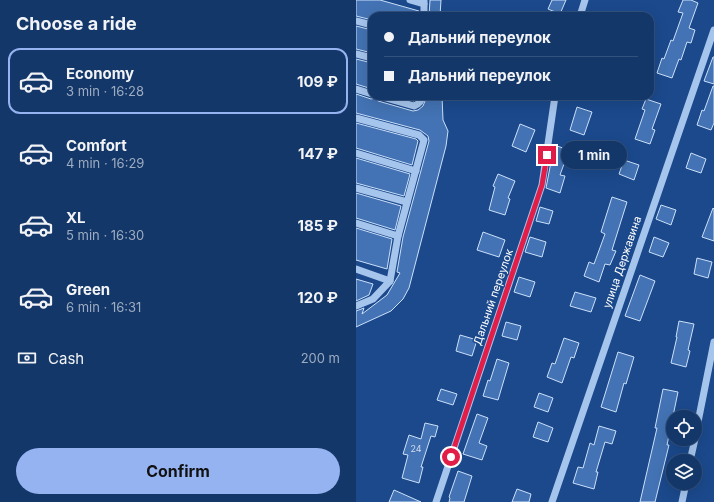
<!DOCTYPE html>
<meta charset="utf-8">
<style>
:root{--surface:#143769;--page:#1d3f6f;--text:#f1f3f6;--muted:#9dacc0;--line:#33517d;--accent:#95b2f1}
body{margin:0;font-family:Inter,sans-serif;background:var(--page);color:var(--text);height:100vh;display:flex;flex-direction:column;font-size:15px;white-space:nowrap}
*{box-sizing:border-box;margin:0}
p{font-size:13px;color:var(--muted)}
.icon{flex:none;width:22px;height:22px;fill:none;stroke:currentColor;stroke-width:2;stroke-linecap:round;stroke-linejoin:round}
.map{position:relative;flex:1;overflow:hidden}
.side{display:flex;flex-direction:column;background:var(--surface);width:356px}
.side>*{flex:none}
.guide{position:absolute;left:12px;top:12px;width:286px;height:88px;border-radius:12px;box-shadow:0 4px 16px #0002,0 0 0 1px var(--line);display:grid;align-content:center;height:88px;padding:0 16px;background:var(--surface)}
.tools{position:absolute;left:310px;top:410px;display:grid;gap:8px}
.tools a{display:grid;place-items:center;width:36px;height:36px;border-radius:50%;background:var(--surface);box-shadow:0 4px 16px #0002,0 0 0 1px var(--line);font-size:20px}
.end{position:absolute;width:18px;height:18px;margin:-9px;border:5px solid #e11d48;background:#fff;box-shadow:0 0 0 2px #fff}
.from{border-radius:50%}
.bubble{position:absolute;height:28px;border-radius:14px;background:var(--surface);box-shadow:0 4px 16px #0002,0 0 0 1px var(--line);font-size:13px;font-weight:700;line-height:28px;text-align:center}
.guide b{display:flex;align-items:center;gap:14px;height:38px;font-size:15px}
.guide b+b{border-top:1px solid var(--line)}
.guide i{width:10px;height:10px;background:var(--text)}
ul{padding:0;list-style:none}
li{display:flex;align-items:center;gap:12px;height:66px;margin:0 8px 6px;padding:0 8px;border:2px solid transparent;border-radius:12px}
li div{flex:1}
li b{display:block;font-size:15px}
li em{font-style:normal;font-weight:700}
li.active{border-color:var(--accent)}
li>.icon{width:36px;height:36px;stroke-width:1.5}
h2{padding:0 16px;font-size:18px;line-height:48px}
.pay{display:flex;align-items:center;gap:10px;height:44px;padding:0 16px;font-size:15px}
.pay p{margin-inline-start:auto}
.primary-button{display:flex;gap:8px;margin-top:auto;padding:8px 16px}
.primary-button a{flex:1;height:46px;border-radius:24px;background:var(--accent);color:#111;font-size:16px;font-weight:700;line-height:46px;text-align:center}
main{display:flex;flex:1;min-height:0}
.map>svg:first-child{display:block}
.building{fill:#4373b4;stroke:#cce0fa}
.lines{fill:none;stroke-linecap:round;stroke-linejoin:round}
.minor{stroke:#a6c5ed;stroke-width:7}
.route{stroke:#e11d48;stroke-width:5}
.labels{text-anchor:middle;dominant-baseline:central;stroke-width:3;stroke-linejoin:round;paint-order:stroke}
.number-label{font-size:9px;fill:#d0dcec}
.street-label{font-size:11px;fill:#fff;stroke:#1b498c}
</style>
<main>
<section class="side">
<h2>Choose a ride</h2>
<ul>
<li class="active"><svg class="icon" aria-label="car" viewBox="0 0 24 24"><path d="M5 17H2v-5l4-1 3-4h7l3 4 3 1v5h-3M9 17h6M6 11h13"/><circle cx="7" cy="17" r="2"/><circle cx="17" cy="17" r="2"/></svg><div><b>Economy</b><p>3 min · 16:28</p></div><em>109 ₽</em></li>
<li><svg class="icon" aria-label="car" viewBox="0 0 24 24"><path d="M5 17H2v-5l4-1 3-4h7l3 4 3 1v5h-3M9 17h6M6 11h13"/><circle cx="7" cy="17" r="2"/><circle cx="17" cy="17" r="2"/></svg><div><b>Comfort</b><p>4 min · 16:29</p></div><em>147 ₽</em></li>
<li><svg class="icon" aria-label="car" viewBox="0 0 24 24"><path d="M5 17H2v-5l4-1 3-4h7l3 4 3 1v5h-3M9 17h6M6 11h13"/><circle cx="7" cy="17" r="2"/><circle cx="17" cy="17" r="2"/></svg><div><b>XL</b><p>5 min · 16:30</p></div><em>185 ₽</em></li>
<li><svg class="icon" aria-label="car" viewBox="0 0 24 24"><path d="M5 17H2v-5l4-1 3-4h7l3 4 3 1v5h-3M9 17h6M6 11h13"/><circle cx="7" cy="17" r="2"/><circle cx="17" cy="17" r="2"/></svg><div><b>Green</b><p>6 min · 16:31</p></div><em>120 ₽</em></li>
</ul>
<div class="pay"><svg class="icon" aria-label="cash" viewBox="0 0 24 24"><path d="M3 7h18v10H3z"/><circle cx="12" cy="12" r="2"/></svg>Cash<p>200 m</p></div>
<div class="primary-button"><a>Confirm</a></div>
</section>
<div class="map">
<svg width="358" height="502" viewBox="0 0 358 502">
<rect width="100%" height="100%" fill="#1b498c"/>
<!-- building -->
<g class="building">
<polygon points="0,0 24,0 63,11 63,16 16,16 16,20 0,16"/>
<polygon points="74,0 85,0 84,16 73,16"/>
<polygon points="196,0 210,0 204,14 192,9"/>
<polygon points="327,0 335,0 342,3 333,28 339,30 335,43 331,42 325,60 323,59 316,78 301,73 306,58 308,59 315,40 317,41 327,13 322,12"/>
<polygon points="0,26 16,30 16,53 0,49"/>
<polygon points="357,57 358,57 358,84 348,81"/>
<polygon points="0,59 16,63 16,89 0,84"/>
<polygon points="357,86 358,86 358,123 355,130 341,125 346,110 348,111"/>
<polygon points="0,94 15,99 19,98 22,101 57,111 62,110 67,106 71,96 86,96 87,120 92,131 90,146 53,288 47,299 35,311 0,327 0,311 8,308 6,314 31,295 44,273 41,272 47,237 73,141 72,136 64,130 0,113"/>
<polygon points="41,96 61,96 58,101"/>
<polygon points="290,99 305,104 296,129 299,130 294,144 279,139 289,110 286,109"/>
<polygon points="221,107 236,112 228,135 214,130"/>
<polygon points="0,123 60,139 62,141 56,165 0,148"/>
<polygon points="164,124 179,130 170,152 156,146"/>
<polygon points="201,146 213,150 204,175 209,176 204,193 190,188 195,162"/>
<polygon points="335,153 350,159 345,173 330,168"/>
<polygon points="0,158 54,174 48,196 0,183"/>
<polygon points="268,160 283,165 278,180 263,174"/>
<polygon points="142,174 159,181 152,198 154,199 149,215 133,210 139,187 137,186"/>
<polygon points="0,193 45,206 39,230 0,218"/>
<polygon points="256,197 271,202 256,250 260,251 254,265 249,264 243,282 228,276 233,262 238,264 249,234 245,232"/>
<polygon points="305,205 320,210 315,225 300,219"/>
<polygon points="184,207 197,211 193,224 180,221"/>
<polygon points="357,208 358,209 358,241 346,237"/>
<polygon points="0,228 36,239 31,269 0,260"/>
<polygon points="127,232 149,240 143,257 121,250"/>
<polygon points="174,237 190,242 186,257 169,252"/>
<polygon points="298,237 313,243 307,257 293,252"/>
<polygon points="341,258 356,262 352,278 338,274"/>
<polygon points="284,275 299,281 284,321 269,316"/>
<polygon points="163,277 179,282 174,297 158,292"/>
<polygon points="0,279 17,284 13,295 0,301"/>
<polygon points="219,292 240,298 235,312 214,306"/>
<polygon points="323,321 338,324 332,350 334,351 330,367 315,363 321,337 320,337"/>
<polygon points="150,322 165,326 161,340 146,336"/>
<polygon points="104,335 121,340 116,356 100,351"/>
<polygon points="208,338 223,343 218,358 215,357 206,383 191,377 196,363 199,364"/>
<polygon points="262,352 278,357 270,384 268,383 260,412 245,407"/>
<polygon points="141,359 153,363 142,400 127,396 132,380 134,381"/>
<polygon points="85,389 101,394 97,405 81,400"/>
<polygon points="307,389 322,392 311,445 313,445 299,502 284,502 301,428 299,428"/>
<polygon points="183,393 197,398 192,412 178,407"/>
<polygon points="121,414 132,418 123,443 131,446 126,460 107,454"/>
<polygon points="182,422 197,428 192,442 177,437"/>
<polygon points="69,423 82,426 79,437 75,436 65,467 67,467 63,483 46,478 52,455 47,454 53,435 65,439"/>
<polygon points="243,426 260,431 256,444 249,442 240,472 242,472 238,489 217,483 222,467 227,468 234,443 238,445"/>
<polygon points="102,471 116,476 108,502 93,502 94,498 93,497"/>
<polygon points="161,489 175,494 173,502 156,502"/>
<polygon points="38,490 65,502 33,502"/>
</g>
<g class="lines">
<!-- minor -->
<g class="minor">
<polyline points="54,0 68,4"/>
<polyline points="68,16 68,0"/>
<polyline points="224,16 229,0"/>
<polyline points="0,21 16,25"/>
<polyline points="0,54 16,58"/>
<polyline points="0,89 16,94"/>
<path d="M23,96L58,106C63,104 66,101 66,96"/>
<polyline points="0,118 63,135 68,140 42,236 34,281 17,299 0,306"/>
<polyline points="0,153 60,171"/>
<polyline points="0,188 51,202"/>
<polyline points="0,223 42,236"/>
<polyline points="0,269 34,281"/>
<polyline points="339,437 358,342"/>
<polyline points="334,461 339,439"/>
<polyline points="80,502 186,185 199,96"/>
<polyline points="196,502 358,30"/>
<polyline points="326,502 330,483"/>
</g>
</g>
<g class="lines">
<!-- route -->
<polyline class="route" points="95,457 186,185 191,155"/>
</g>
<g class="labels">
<!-- number labels -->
<g class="number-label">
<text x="60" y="448">24</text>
</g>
<!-- street labels -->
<g class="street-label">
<text transform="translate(266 262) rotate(-71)">улица Державина</text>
<text transform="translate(137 297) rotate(-71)">Дальний переулок</text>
</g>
</g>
</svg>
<div class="tools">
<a><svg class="icon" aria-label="locate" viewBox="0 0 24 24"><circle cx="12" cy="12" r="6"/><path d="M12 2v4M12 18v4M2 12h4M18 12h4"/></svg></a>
<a><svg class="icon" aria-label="layers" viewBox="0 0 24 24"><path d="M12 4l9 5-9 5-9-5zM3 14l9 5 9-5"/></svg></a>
</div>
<i class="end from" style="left:95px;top:457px"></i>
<i class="end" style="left:191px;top:155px"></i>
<div class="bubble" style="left:205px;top:141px;width:66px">1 min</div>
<div class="guide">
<b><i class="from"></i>Дальний переулок</b>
<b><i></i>Дальний переулок</b>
</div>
</div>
</main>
